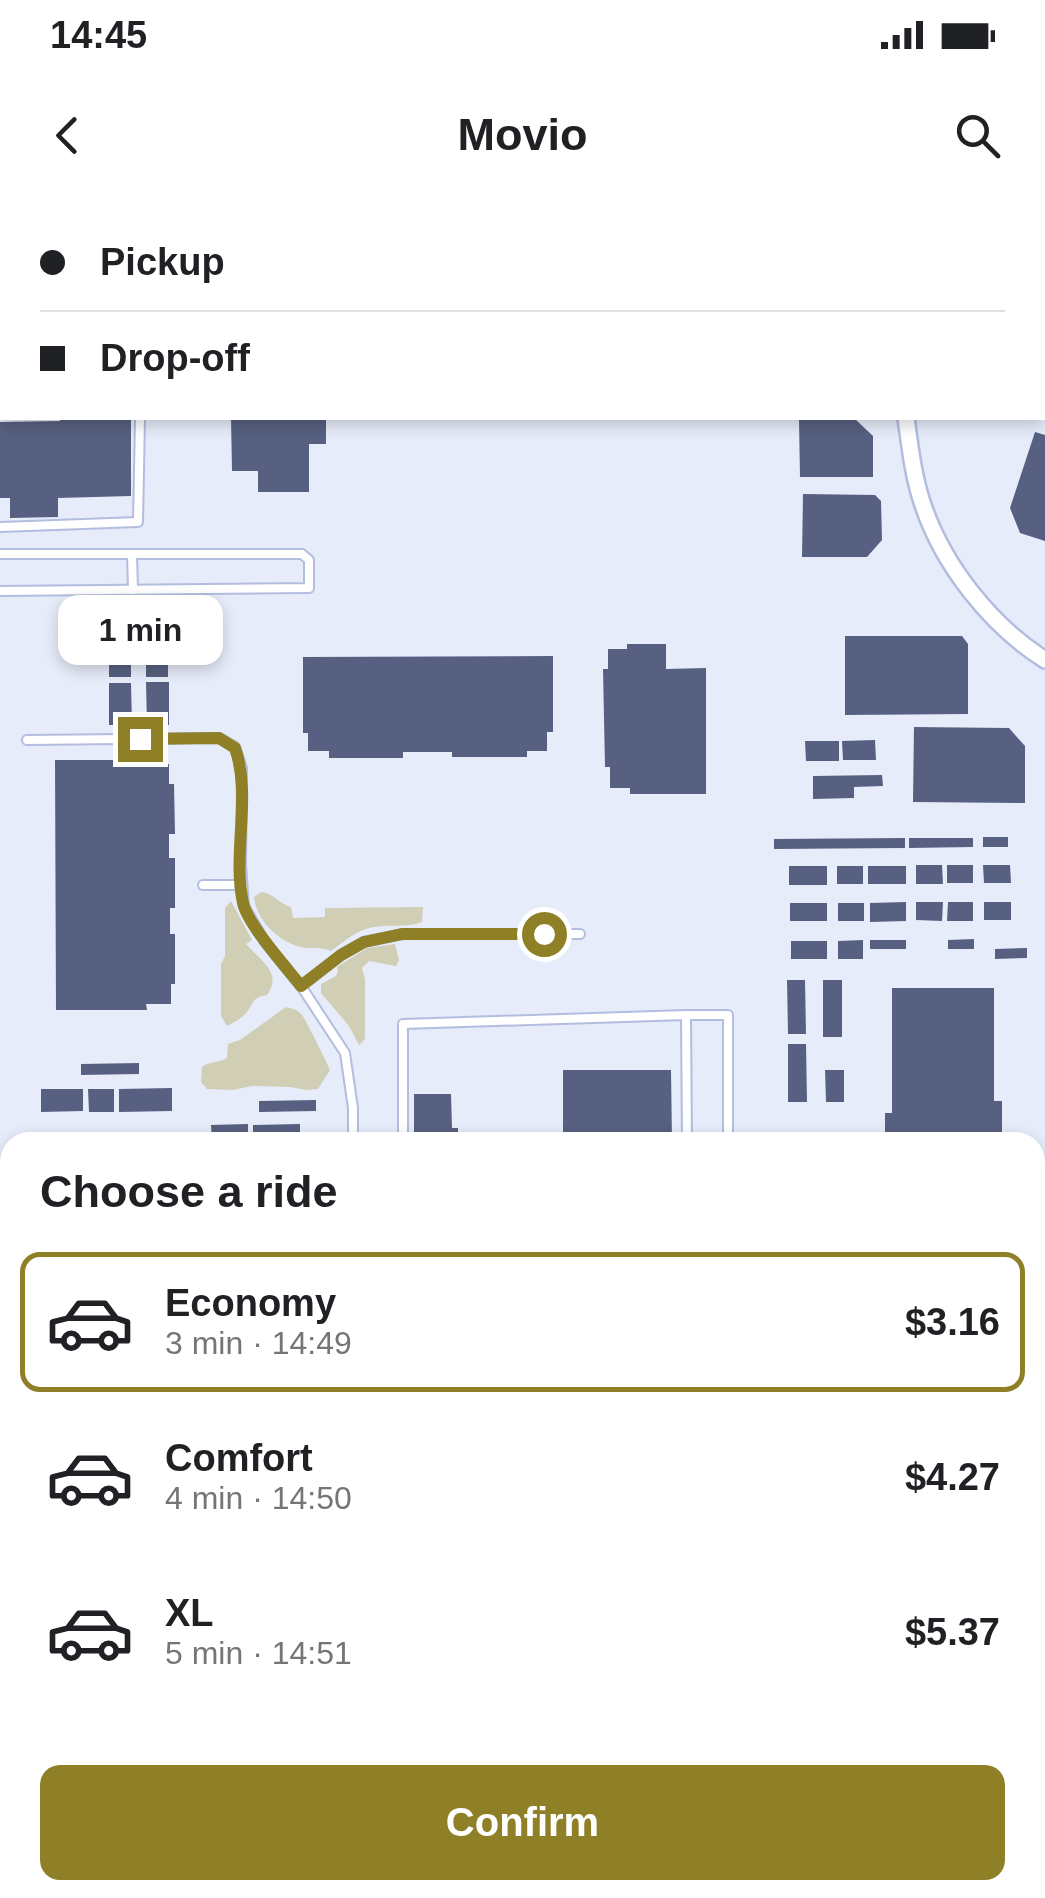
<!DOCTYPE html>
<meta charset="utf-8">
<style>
:root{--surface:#fff;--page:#f6f6f6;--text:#202124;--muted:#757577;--line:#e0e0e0;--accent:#8f8027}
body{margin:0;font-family:Arial,sans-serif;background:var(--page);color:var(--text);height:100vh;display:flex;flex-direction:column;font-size:38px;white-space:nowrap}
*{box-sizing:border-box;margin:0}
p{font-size:32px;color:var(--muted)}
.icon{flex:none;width:55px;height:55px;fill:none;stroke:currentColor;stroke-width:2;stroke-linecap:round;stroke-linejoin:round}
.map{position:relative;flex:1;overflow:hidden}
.sheet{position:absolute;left:0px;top:932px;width:1045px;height:768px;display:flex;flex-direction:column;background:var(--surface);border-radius:30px 30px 0 0;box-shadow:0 5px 15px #0003}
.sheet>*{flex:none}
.guide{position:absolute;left:0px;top:0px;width:1045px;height:220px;box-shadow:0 5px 15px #0003;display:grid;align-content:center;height:220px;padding:0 40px;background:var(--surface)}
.end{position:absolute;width:45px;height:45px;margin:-22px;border:12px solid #8f8027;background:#fff;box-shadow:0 0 0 5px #fff}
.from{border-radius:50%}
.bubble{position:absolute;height:70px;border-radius:20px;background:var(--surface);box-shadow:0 5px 15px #0003;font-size:32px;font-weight:600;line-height:70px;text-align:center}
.guide b{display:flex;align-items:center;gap:35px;height:95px;font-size:38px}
.guide b+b{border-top:2px solid var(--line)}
.guide i{width:25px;height:25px;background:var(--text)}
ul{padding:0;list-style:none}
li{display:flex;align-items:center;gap:30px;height:140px;margin:0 20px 15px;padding:0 20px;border:5px solid transparent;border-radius:20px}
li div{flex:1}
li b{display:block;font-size:38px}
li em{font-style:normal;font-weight:600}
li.selected{border-color:var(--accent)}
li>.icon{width:90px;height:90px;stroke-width:1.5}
h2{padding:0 40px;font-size:45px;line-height:120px}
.cta{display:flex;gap:20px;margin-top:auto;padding:20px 40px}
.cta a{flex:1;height:115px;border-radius:20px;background:var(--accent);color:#fff;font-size:40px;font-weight:600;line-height:115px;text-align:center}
.status{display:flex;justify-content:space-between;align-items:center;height:70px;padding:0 50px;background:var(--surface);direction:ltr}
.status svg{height:28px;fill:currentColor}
header{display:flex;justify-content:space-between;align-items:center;height:130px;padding:0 40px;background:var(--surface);font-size:45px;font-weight:600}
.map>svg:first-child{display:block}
.green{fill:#d1ceb6}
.building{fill:#576080}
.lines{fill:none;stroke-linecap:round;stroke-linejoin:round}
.service-casing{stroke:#b2bddf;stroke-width:12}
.minor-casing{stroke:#b2bddf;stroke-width:20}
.tertiary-casing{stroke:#b2bddf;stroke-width:25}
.path{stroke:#a6aab8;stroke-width:2.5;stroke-dasharray:10 5;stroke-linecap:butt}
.service{stroke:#fff;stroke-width:8}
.minor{stroke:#fff;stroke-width:15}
.tertiary{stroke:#fff;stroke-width:20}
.route{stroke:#8f8027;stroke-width:12}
</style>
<div class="status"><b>14:45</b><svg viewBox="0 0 49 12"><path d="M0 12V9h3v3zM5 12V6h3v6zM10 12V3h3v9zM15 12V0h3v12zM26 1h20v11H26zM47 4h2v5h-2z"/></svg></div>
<header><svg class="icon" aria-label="back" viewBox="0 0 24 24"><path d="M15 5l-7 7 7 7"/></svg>Movio<svg class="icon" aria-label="search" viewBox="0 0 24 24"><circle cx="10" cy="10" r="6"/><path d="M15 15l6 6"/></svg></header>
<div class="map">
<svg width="1045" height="1698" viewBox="0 0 1045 1698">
<rect width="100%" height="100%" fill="#e7ecfa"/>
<!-- green -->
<g class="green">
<path d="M261,692C274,693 279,704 291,707L293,718L325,717V708L423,707L422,722C407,728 390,724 374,727C356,730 345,741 331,751C320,746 309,750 297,746C275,738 257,720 254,697Z"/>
<path d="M231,701L252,740L246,744C261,761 283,773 267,795C252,797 253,804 246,813C242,818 233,823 227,826L221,816V764L225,756V708Z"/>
<polygon points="395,744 399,760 396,766 369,761 362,768 365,779 365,839 359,845 349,826 321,793 321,784 336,776 338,771 337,767 367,748"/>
<path d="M286,807C293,809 297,809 302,815C306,820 328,865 330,870L318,889L306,890L290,887L252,886L233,890L207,889L201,882L202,867C210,861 219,863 227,858L228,844L240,840Z"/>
<polygon points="10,1172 10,1690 748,1690 748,1698 0,1698 0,1173"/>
</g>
<!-- building -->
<g class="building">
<polygon points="60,218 131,218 131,296 58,298 58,317 10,318 10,298 0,298 0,222 60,221"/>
<polygon points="231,218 326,218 326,244 309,244 309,292 258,292 258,271 232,271"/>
<polygon points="855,219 873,236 873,277 800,277 799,220"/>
<polygon points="1035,232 1045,235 1045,341 1020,333 1010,308"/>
<polygon points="803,294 875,295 881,301 882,340 867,357 802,357"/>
<polygon points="845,436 962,436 968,444 968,514 845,515"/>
<polygon points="627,444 666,444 666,469 706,468 706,594 630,594 630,588 610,588 610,567 605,567 603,469 608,469 608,449 627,449"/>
<rect x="146" y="451" width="22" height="26"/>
<polygon points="553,456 553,532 547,532 547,551 527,551 527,557 452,557 452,552 403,552 403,558 329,558 329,551 308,551 308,533 303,533 303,457"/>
<polygon points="131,461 131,477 109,477 109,462"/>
<polygon points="146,482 169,482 169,525 147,525"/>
<polygon points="109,483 131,483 132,525 109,525"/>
<polygon points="914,527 1009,528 1025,546 1025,603 913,602"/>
<polygon points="875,540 876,560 843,560 842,541"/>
<polygon points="805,541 839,541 839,561 806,561"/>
<polygon points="55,560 144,560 144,564 169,564 169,584 174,584 175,634 169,634 169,658 175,658 175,708 170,708 170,734 175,734 175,784 171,784 171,804 146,804 147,810 56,810"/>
<polygon points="882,575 883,586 854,587 854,598 813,599 813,576"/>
<rect x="983" y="637" width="25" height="10"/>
<polygon points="905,638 905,648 774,649 774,639"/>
<polygon points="909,638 973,638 973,647 909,648"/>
<polygon points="916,665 942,665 943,684 916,684"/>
<rect x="947" y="665" width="26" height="18"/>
<polygon points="983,665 1010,665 1011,683 984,683"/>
<rect x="789" y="666" width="38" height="19"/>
<rect x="837" y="666" width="26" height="18"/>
<rect x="868" y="666" width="38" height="18"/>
<polygon points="906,702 906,721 870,722 870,703"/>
<polygon points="916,702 943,702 942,721 916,720"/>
<polygon points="948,702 973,702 973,721 947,721"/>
<rect x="984" y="702" width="27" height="18"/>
<rect x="790" y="703" width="37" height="18"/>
<rect x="838" y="703" width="26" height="18"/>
<polygon points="974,739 974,749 948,749 948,740"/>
<polygon points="863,740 863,759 838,759 838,741"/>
<rect x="870" y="740" width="36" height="9"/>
<rect x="791" y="741" width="36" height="18"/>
<polygon points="1027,748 1027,758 995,759 995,749"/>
<polygon points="787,780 805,780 806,834 788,834"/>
<rect x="823" y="780" width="19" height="57"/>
<polygon points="892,788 994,788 994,901 1002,901 1002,942 805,942 805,938 885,938 885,913 892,913"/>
<polygon points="788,844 806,844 807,902 788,902"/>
<polygon points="139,863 139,874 81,875 81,864"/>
<polygon points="563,870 671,870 672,942 563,942"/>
<polygon points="825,870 844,870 844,902 826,902"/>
<polygon points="172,888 172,911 119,912 119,889"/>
<polygon points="41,889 83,889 83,911 41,912"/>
<polygon points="88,889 114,889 114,912 89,912"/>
<polygon points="414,894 451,894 452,928 458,928 458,942 414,942"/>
<polygon points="316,900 316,911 259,912 259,901"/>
<polygon points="248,924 248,942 212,942 211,925"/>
<polygon points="300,924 300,942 253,942 253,925"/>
<rect x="0" y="975" width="10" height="95"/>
<rect x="1035" y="1241" width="10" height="33"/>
<rect x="0" y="1345" width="10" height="15"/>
<rect x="1035" y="1463" width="10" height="118"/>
</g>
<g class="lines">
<!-- service casing -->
<g class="service-casing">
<g id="service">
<polyline points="0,31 2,31"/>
<polyline points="0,327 138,322 140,218"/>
<polyline points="0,354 302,354 309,360 309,388 0,391"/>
<polyline points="132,354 133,390"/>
<polyline points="27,540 219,538 235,547 242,568 241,665 244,706 265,742 303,789 345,853 353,908 353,942"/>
<polyline points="203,685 242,685"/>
<polyline points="301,786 341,755 364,742 403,734 580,734"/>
<polyline points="686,815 728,815 728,942"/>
<polyline points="403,942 403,824 686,815 687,942"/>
<polyline points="1035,1627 1045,1627"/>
</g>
</g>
<!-- minor casing -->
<g class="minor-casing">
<g id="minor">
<polyline points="914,2 914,0"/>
<path d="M906,218C910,246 913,275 922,302C942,364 990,425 1045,460"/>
</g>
</g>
<!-- tertiary casing -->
<g class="tertiary-casing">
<g id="tertiary">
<polyline points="1035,1150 1045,1150"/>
<polyline points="0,1157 10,1157"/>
<polyline points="761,1690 761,1698"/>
</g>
</g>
<!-- path -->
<g class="path">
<polyline points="762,0 764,2"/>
<polyline points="1042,79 1045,80"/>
<polyline points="91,1690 91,1698"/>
<polyline points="390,1690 392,1698"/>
<polyline points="662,1690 662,1698"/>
</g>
<!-- service -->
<use href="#service" class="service"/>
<!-- minor -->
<use href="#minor" class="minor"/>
<!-- tertiary -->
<use href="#tertiary" class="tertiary"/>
</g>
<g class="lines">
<!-- route -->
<path class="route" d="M140,539L219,538L235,548C252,597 232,652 243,703C248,725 286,767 301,786L341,755L364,742L402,734H544"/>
</g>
</svg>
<i class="end from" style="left:544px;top:734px"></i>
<i class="end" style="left:140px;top:539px"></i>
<div class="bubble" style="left:58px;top:395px;width:165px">1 min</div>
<div class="guide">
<b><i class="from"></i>Pickup</b>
<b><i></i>Drop-off</b>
</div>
<section class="sheet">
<h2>Choose a ride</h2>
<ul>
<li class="selected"><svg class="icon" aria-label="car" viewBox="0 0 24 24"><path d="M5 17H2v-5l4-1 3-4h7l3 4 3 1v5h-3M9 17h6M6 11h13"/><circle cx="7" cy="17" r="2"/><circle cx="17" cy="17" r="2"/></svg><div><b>Economy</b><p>3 min · 14:49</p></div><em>$3.16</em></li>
<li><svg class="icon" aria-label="car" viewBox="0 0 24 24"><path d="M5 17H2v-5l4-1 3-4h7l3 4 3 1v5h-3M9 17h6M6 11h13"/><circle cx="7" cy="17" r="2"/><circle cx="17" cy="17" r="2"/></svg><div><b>Comfort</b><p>4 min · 14:50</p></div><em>$4.27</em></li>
<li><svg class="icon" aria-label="car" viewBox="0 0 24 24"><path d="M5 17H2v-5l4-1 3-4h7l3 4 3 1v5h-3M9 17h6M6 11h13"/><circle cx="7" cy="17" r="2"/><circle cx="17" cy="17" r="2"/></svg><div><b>XL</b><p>5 min · 14:51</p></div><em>$5.37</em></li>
</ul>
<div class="cta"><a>Confirm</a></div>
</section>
</div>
